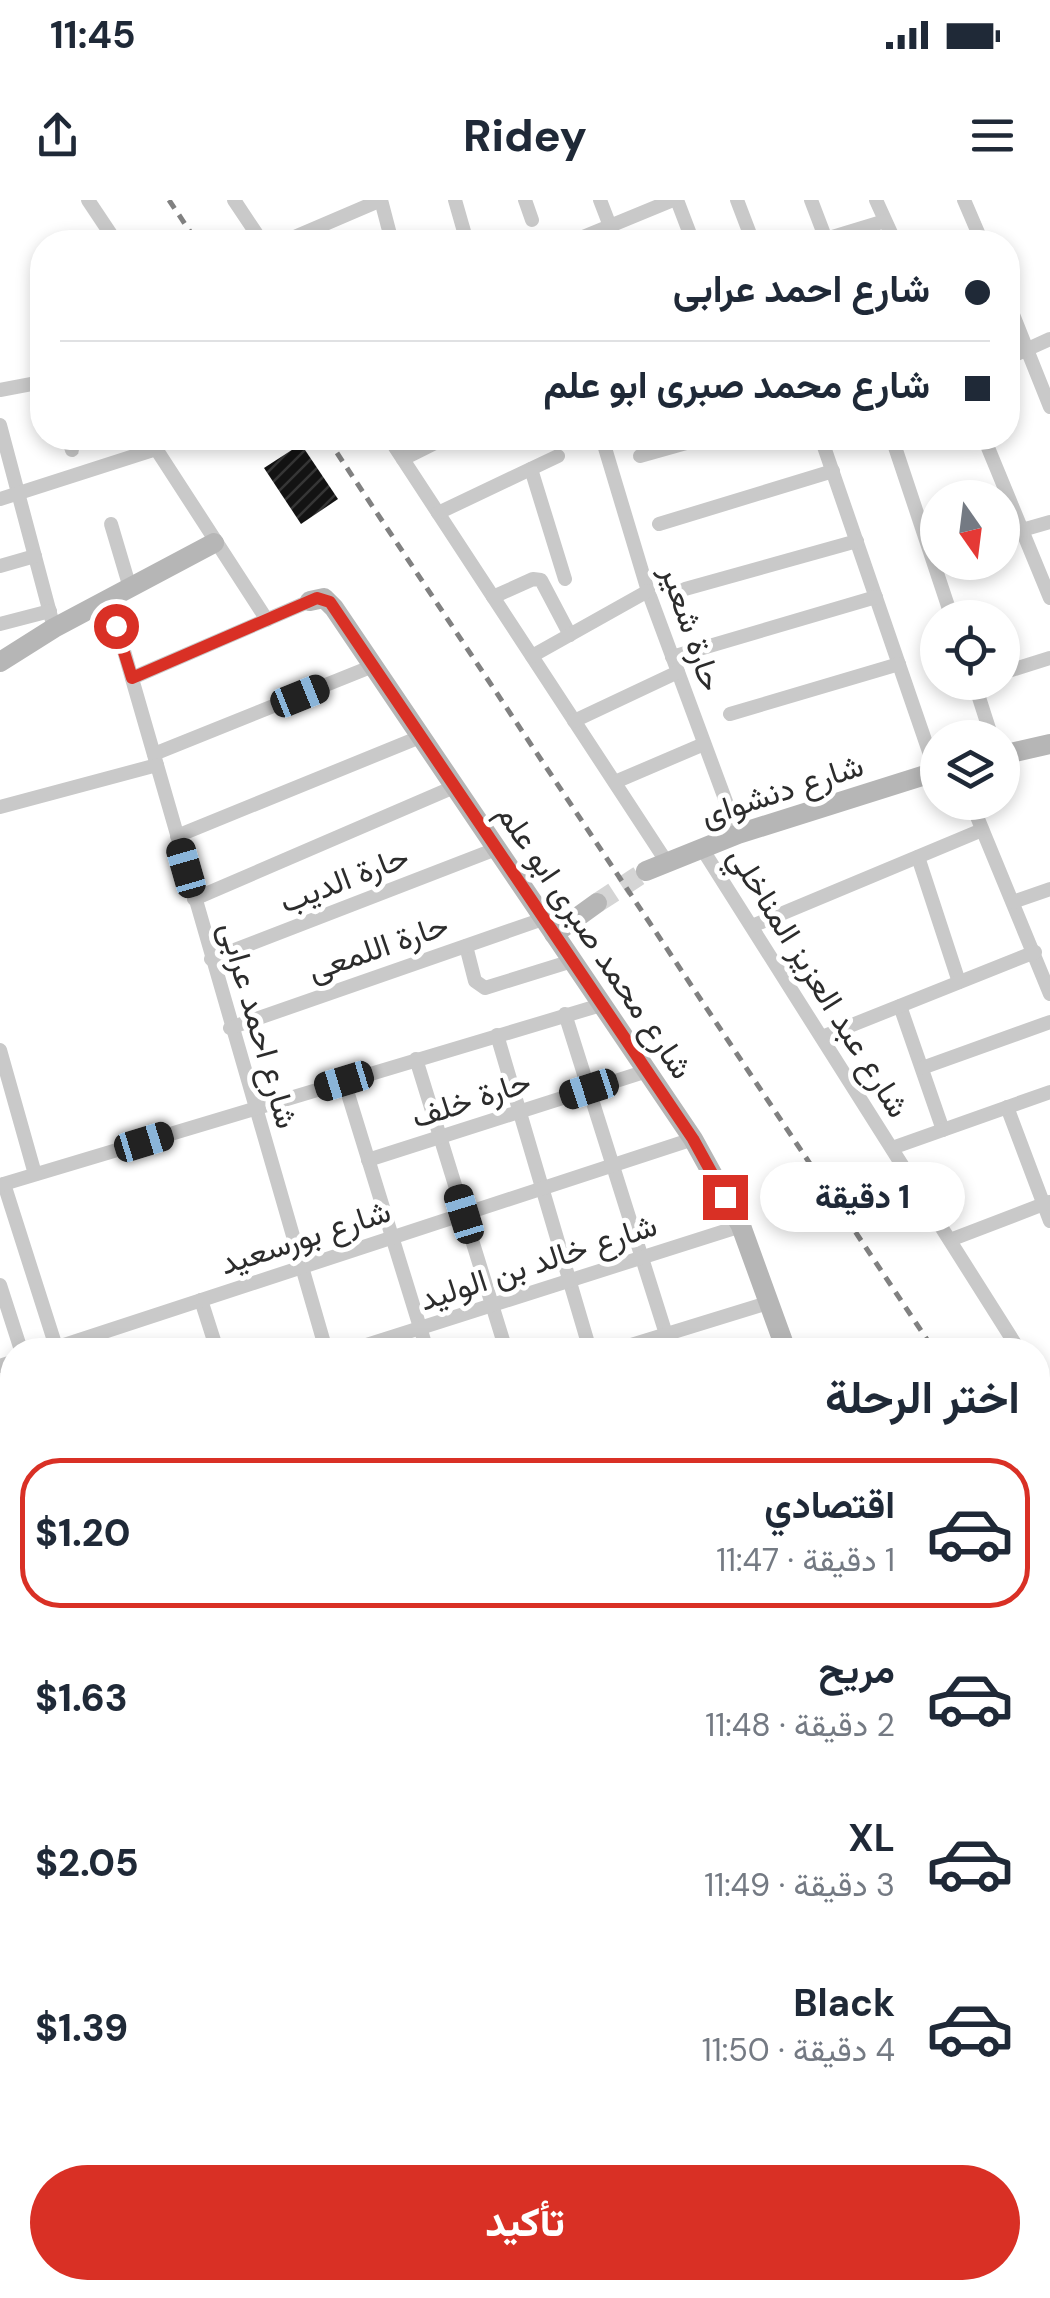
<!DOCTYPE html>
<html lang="ar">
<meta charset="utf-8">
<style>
:root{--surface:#fff;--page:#f6f6f7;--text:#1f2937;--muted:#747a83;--line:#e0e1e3;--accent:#d93025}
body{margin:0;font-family:"DM Sans",Vazirmatn,sans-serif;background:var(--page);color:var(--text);direction:rtl;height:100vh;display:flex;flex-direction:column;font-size:38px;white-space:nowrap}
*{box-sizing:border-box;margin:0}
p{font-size:32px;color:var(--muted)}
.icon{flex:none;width:55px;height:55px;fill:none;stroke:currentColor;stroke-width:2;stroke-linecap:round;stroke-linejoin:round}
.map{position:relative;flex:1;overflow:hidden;direction:ltr}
.sheet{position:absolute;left:0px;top:1138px;width:1050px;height:962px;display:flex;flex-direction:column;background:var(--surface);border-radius:40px 40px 0 0;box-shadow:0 5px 15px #0003;direction:rtl}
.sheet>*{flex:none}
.hud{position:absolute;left:30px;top:30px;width:990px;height:220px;border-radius:40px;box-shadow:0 5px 15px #0003;direction:rtl;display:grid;align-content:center;height:220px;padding:0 30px;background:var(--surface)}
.needle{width:65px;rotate:166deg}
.tools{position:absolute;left:920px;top:280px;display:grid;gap:20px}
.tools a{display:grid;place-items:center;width:100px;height:100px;border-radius:50%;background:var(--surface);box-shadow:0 5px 15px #0003;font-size:50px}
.end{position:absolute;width:45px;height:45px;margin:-22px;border:12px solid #d93025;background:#fff;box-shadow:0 0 0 5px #fff}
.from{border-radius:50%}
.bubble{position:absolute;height:70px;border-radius:35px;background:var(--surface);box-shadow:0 5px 15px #0003;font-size:32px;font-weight:800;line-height:70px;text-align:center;direction:rtl}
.car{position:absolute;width:30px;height:60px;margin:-30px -15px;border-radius:12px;box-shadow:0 0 8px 2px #0007;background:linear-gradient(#222 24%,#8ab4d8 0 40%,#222 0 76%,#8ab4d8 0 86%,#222 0)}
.hud b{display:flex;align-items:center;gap:35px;height:95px;font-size:38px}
.hud b+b{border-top:2px solid var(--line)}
.hud i{width:25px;height:25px;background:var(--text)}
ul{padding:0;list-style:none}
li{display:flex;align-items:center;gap:30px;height:150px;margin:0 20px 15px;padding:0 10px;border:5px solid transparent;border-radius:40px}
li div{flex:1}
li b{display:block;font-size:38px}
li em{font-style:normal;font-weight:800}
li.active{border-color:var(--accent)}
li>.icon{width:90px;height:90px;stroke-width:1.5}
h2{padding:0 30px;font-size:45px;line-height:120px}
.primary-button{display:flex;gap:20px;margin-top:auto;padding:20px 30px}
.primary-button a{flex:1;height:115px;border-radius:60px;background:var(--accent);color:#fff;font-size:40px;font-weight:800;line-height:115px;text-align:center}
.status{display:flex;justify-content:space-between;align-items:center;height:70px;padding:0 50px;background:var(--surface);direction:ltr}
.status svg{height:28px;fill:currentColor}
header{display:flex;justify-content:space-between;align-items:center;height:130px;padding:0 30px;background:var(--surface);font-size:45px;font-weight:800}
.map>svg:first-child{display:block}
.building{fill:url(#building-hatch)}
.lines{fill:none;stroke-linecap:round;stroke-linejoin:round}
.secondary-tunnel{stroke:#d5d5d5;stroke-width:20;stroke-dasharray:20 10;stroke-linecap:butt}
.street{stroke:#c9c9c9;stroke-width:14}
.secondary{stroke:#b6b6b6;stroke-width:20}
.rail{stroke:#818181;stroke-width:5;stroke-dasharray:10 8;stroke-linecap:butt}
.route{stroke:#d93025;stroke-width:12}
.labels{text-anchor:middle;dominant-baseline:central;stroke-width:10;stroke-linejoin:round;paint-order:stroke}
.street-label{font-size:32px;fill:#2c2c2c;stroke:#fff}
</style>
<div class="status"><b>11:45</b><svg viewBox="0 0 49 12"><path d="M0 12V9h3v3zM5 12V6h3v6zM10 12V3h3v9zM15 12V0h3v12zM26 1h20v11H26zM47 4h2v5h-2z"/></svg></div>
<header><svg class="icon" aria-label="menu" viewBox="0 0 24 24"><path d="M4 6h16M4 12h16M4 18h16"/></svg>Ridey<svg class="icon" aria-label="share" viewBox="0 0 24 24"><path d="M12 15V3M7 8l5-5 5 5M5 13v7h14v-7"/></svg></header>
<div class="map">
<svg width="1050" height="2098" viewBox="0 0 1050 2098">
<defs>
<pattern id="building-hatch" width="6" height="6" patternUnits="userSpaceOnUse" patternTransform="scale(2.5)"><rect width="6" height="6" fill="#131313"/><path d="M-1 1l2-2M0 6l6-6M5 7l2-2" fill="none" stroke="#363636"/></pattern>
</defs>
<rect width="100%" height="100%" fill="#fff"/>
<!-- building -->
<polygon class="building" points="301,244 338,299 301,324 264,268"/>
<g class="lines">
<!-- secondary-tunnel -->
<polyline class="secondary-tunnel" points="597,703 646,671"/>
<!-- street -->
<g class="street">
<polyline points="88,0 116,42"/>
<polyline points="234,0 262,42"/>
<polyline points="381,0 392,42"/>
<polyline points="455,0 467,42"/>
<polyline points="525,0 532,20"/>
<polyline points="600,0 610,26"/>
<polyline points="677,0 693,42"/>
<polyline points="737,0 753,42"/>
<polyline points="811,0 827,42"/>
<polyline points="876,0 895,42"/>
<polyline points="964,0 982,42"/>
<polyline points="283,42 381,0"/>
<polyline points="571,42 673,0"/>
<polyline points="816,42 885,21"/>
<polyline points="1008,102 1050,207"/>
<polyline points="1008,158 1050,139"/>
<polyline points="0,190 42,182"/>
<polyline points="0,225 54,428"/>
<polyline points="68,238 72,250"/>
<polyline points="149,238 267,420"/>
<polyline points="389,238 666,661"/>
<polyline points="602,238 648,391 738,634"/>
<polyline points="821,238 936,572"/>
<polyline points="892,238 952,418"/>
<polyline points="984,238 1050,398"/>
<polyline points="640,256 704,238"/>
<polyline points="403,259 445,238"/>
<polyline points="531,269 565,379"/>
<polyline points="0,299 156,249"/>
<polyline points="438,313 558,256"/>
<polyline points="111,324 130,388"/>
<polyline points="659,324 833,271"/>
<polyline points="1022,330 1050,322"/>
<polyline points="0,366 35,356"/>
<polyline points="685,389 857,341"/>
<polyline points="493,397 533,379 541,380 570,435"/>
<polyline points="109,399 326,1150"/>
<polyline points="0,424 50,411"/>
<polyline points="532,456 648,391"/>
<polyline points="672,457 876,397"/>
<polyline points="1002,473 1050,458"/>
<polyline points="132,478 310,401"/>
<polyline points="974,482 992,538"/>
<polyline points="730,514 899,464"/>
<polyline points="574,521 678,472"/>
<polyline points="154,554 373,466"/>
<polyline points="615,582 704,544"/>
<polyline points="971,602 1050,794"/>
<polyline points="0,607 157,565"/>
<polyline points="177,636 420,537"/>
<polyline points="701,647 1019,1150"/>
<polyline points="918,657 959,782"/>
<polyline points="194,699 454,587"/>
<polyline points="1013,702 1050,689"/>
<polyline points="752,726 982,630"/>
<polyline points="466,746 475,781 485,788 572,761"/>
<polyline points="211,759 496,649"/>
<polyline points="900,806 943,930"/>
<polyline points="565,814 671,1150"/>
<polyline points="230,828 543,719"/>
<polyline points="497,835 590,1150"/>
<polyline points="822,837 1035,752"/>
<polyline points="0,850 35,974"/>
<polyline points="416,859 506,1150"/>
<polyline points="922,868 1050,822"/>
<polyline points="344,881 427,1150"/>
<polyline points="1007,907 1050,1021"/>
<polyline points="892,948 1050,892"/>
<polyline points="368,960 647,871"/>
<polyline points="4,984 57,1150"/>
<polyline points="0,985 601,805"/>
<polyline points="950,1040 1049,1002"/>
<polyline points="0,1085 21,1150"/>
<polyline points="201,1100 217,1150"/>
<polyline points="49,1150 693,939"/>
<polyline points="351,1150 741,1026"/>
<polyline points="615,1150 771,1102"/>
<polyline points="0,1166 12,1162"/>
<polyline points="1038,1179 1050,1199"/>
<polyline points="1038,1414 1050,1411"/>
<polyline points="0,1432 12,1428"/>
<polyline points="1038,1433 1050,1463"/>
<polyline points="1038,1556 1050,1553"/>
<polyline points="0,1599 12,1595"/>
<polyline points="1038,1631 1050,1668"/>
<polyline points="0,1915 12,1911"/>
<polyline points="2,2027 12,2072"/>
<polyline points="16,2088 19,2098"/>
<polyline points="223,2088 224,2098"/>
<polyline points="321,2088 324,2098"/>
<polyline points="342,2088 344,2098"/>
<polyline points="642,2088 643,2098"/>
<polyline points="711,2088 711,2098"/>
<polyline points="737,2088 785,2098"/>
<polyline points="434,2098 435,2088"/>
<polyline points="512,2098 512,2088"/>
<polyline points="581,2098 581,2088"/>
</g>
<!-- secondary -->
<g class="secondary">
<polyline points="310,401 324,398 334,408 693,939 741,1026 786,1150"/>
<polyline points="0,462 54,428 214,343"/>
<polyline points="1002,555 1050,544"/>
<polyline points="646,671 738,634 938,571"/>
<polyline points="554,734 597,703"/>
<polyline points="1038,1694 1050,1691"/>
<polyline points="1038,2003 1050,2037"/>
<polyline points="0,2027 12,2023"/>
<polyline points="1038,2068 1049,2098"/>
</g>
<!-- rail -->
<g class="rail">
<polyline points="169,0 197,42"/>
<polyline points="327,238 934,1150"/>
<polyline points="1038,1301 1050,1320"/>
</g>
</g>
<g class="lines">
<!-- route -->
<polyline class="route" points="116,426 132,478 317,398 330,402 693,939 725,997"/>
</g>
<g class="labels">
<!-- street labels -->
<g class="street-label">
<text transform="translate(692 428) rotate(71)">حارة شعير</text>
<text transform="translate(782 590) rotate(-18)">شارع دنشواى</text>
<text transform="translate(344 679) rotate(-21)">حارة الديب</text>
<text transform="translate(595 741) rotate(56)">شارع محمد صبرى ابو علم</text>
<text transform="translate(378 747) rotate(-19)">حارة اللمعى</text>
<text transform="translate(819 782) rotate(58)">شارع عبد العزيز المناخلي</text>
<text transform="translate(259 825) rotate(74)">شارع احمد عرابى</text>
<text transform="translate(471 899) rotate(-18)">حارة خلف</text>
<text transform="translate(305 1037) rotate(-18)">شارع بورسعيد</text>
<text transform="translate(538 1062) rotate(-18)">شارع خالد بن الوليد</text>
</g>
</g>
</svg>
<div class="tools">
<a><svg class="needle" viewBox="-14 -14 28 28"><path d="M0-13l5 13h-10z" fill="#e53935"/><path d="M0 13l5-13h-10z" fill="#747a83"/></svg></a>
<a><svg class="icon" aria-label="locate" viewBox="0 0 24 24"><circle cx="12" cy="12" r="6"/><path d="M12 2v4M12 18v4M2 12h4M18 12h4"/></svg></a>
<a><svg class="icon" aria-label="layers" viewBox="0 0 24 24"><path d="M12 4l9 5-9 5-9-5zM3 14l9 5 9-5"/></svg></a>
</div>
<i class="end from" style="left:116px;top:426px"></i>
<i class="end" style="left:725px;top:997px"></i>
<div class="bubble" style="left:760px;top:962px;width:205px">1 دقيقة</div>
<i class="car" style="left:300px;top:496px;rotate:68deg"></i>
<i class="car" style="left:186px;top:668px;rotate:344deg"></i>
<i class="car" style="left:344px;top:881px;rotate:253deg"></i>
<i class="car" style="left:589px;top:889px;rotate:252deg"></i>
<i class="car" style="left:144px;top:942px;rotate:73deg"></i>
<i class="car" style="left:464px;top:1014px;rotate:343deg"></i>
<div class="hud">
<b><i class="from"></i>شارع احمد عرابى</b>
<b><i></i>شارع محمد صبرى ابو علم</b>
</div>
<section class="sheet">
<h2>اختر الرحلة</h2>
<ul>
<li class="active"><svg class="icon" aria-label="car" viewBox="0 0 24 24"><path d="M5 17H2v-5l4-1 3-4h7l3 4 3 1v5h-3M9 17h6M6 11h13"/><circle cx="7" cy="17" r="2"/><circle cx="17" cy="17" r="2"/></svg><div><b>اقتصادي</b><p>1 دقيقة · 11:47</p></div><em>$1.20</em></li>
<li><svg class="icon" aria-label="car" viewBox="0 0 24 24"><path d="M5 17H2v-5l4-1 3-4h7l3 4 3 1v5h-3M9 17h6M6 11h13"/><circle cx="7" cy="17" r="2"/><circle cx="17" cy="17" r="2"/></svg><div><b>مريح</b><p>2 دقيقة · 11:48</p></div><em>$1.63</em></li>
<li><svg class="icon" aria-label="car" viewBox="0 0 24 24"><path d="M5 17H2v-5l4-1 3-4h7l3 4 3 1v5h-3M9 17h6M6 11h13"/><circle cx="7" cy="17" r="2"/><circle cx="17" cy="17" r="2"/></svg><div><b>XL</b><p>3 دقيقة · 11:49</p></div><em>$2.05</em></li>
<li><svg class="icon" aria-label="car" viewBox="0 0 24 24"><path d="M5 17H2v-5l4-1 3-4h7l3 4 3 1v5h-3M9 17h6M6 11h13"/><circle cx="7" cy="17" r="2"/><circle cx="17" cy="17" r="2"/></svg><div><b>Black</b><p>4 دقيقة · 11:50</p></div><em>$1.39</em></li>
</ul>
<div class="primary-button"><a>تأكيد</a></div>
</section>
</div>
